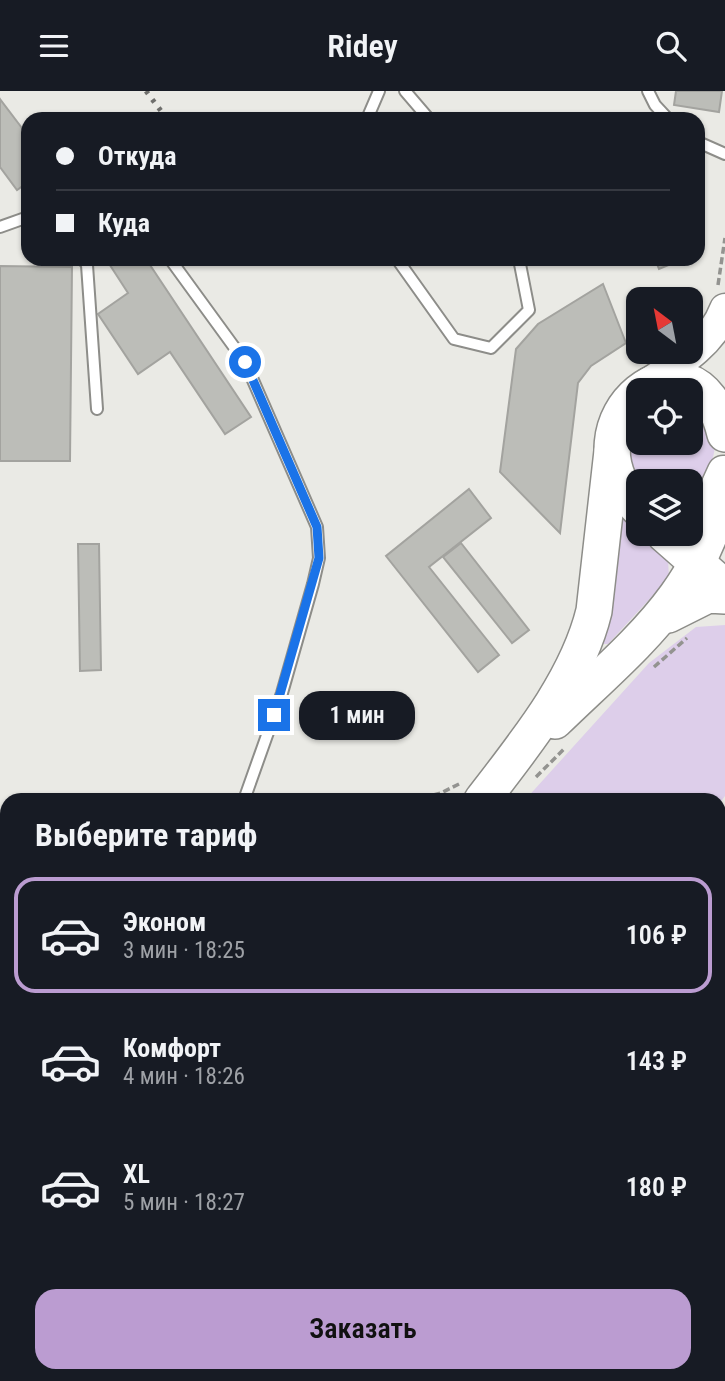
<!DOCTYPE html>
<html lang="ru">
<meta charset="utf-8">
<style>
:root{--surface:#171b24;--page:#242831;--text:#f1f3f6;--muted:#9ea1a6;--line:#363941;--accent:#bb9cd1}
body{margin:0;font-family:"Roboto Condensed",sans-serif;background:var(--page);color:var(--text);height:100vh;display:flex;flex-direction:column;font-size:26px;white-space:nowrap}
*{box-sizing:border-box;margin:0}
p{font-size:23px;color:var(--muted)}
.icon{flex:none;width:38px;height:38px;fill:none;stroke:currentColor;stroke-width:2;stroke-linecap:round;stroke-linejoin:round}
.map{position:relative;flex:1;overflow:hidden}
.drawer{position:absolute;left:0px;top:702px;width:726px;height:590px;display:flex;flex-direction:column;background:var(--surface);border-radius:21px 21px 0 0;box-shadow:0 2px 5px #0004}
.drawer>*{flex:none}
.hud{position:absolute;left:21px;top:21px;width:684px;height:154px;border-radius:21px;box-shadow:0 2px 5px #0004;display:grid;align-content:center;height:154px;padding:0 35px;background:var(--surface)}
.needle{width:46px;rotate:328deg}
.fabs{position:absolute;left:626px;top:196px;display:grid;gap:14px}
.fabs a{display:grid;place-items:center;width:77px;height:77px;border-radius:14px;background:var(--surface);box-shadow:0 2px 5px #0004;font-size:35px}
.end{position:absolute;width:32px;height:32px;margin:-16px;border:9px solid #1a73e8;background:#fff;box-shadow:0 0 0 4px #fff}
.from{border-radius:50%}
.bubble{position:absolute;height:49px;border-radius:21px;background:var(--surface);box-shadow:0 2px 5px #0004;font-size:23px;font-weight:600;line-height:49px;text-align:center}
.hud b{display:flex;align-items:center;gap:24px;height:66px;font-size:26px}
.hud b+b{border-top:2px solid var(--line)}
.hud i{width:18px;height:18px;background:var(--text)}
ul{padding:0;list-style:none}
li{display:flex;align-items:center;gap:21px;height:116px;margin:0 14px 10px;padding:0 21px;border:4px solid transparent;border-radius:21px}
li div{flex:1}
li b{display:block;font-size:26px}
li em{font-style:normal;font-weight:600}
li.selected{border-color:var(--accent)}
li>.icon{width:63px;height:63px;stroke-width:1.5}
h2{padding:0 35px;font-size:32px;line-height:84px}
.action{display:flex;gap:14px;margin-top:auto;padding:14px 35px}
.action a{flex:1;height:80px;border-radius:21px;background:var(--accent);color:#111;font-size:28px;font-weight:600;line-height:80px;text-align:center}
header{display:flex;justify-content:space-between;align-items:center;height:91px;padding:0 35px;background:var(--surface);font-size:32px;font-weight:600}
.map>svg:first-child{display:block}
.green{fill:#ddceea}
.water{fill:#c8b0dc}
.building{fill:#bcbdb8;stroke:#a3a39f;stroke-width:2}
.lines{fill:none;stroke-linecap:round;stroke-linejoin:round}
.service-casing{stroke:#8d8d89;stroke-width:14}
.secondary-casing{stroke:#8d8d89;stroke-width:33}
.trunk-casing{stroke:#8d8d89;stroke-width:38}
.path{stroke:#939390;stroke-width:3.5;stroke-dasharray:7 3.5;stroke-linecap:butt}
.service{stroke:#fff;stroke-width:10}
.secondary{stroke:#fff;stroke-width:30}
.trunk{stroke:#fff;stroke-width:35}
.rail{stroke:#6f6f6c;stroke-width:5;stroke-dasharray:3.5 7;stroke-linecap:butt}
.route{stroke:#1a73e8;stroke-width:9}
</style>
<header><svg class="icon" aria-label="menu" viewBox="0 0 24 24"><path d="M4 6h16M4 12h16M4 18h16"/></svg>Ridey<svg class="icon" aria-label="search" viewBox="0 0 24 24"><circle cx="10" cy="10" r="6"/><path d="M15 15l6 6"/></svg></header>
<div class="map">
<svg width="725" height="1290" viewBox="0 0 725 1290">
<rect width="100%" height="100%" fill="#eaeae5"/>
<!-- green -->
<g class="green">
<path d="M691,306C698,316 709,328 713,339C720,361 708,385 691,398V390H639L626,370L639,318V352H691Z"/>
<polygon points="622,423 639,434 639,443 647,443 668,468 669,487 608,553 601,553"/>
<polygon points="725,534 725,705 719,713 719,709 525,709 649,572 696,536"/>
<polygon points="217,1285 217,1284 316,1285 313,1290 215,1290"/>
</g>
<!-- water -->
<g class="water">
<polygon points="725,718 725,1102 719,1111 719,725"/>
<polygon points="322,1285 616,1284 616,1285 614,1290 319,1290"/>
</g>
<!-- building -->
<g class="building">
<polygon points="676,0 722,0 719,21 674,14"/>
<polygon points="0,8 28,45 28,91 17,99 0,76"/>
<polygon points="106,168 146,168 251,326 225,343 170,261 138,283 98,223 128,202"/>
<polygon points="655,168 683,168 659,178"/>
<polygon points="0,175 72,176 70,370 0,370"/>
<polygon points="603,193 626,252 591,275 578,292 560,442 500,381 516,258 538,233"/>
<polygon points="469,398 491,427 429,476 499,564 478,581 386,465"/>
<polygon points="461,452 529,539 512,552 443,466"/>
<polygon points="78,453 99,453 101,579 80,580"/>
</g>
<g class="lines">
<!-- service casing -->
<g class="service-casing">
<g id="service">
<polyline points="405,0 429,28"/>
<polyline points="648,0 655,14 668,28"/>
<polyline points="367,28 379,0"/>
<polyline points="698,51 725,63"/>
<polyline points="0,136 28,126"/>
<polyline points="83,168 87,174 97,318"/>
<polyline points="170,168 245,271 317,436 319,467 313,493 282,602 244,709"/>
<polyline points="397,168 454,248 491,257 529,219 519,168"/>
<polyline points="0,748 7,748"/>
<polyline points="0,899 7,896"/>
<polyline points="719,1218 725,1206"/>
<polyline points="683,1290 686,1284"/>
</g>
</g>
<!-- secondary casing -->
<g class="secondary-casing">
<g id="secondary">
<path d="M644,295C676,274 711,255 725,218"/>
<polyline points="691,419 712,404 723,380"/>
</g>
</g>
<!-- trunk casing -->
<g class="trunk-casing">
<g id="trunk">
<path d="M639,418C554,329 695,220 725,343"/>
<polyline points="664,443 714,487"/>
<polyline points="668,524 708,504 725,505"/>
<path d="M555,630C632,555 711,497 725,383"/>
<path d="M482,709C525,653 577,590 594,520L612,360"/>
<polyline points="158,1290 161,1284"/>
</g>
</g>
<!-- path -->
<g class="path">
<polyline points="718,194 725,147"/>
<polyline points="654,576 687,547"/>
<polyline points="536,686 565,657"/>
<polyline points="413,709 441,702 461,692"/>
</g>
<!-- service -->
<use href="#service" class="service"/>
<!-- secondary -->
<use href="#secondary" class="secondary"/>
<!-- trunk -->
<use href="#trunk" class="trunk"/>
<!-- rail -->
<polyline class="rail" points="146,0 167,28"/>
</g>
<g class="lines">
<!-- route -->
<polyline class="route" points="245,271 317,436 319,467 274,624"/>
</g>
</svg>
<div class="fabs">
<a><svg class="needle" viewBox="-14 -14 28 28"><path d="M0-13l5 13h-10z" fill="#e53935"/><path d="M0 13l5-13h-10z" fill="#9ea1a6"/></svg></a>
<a><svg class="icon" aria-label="locate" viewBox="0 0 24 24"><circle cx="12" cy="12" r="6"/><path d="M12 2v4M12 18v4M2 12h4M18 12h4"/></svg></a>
<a><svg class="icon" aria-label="layers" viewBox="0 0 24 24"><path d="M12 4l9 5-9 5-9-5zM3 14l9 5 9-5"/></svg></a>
</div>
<i class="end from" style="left:245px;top:271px"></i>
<i class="end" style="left:274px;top:624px"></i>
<div class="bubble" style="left:299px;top:600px;width:116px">1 мин</div>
<div class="hud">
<b><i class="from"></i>Откуда</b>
<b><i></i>Куда</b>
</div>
<section class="drawer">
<h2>Выберите тариф</h2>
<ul>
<li class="selected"><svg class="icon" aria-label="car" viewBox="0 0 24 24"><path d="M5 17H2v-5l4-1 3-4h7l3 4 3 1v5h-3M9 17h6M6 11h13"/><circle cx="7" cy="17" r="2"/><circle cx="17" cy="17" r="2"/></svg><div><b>Эконом</b><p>3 мин · 18:25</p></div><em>106 ₽</em></li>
<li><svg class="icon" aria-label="car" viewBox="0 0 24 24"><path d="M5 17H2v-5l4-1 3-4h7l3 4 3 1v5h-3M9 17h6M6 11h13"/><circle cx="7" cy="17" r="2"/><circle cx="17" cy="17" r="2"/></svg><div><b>Комфорт</b><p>4 мин · 18:26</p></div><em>143 ₽</em></li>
<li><svg class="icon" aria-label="car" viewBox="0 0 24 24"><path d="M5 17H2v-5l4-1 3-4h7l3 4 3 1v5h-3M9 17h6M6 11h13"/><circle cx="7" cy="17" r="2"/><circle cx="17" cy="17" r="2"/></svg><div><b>XL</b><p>5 мин · 18:27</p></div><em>180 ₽</em></li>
</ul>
<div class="action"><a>Заказать</a></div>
</section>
</div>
